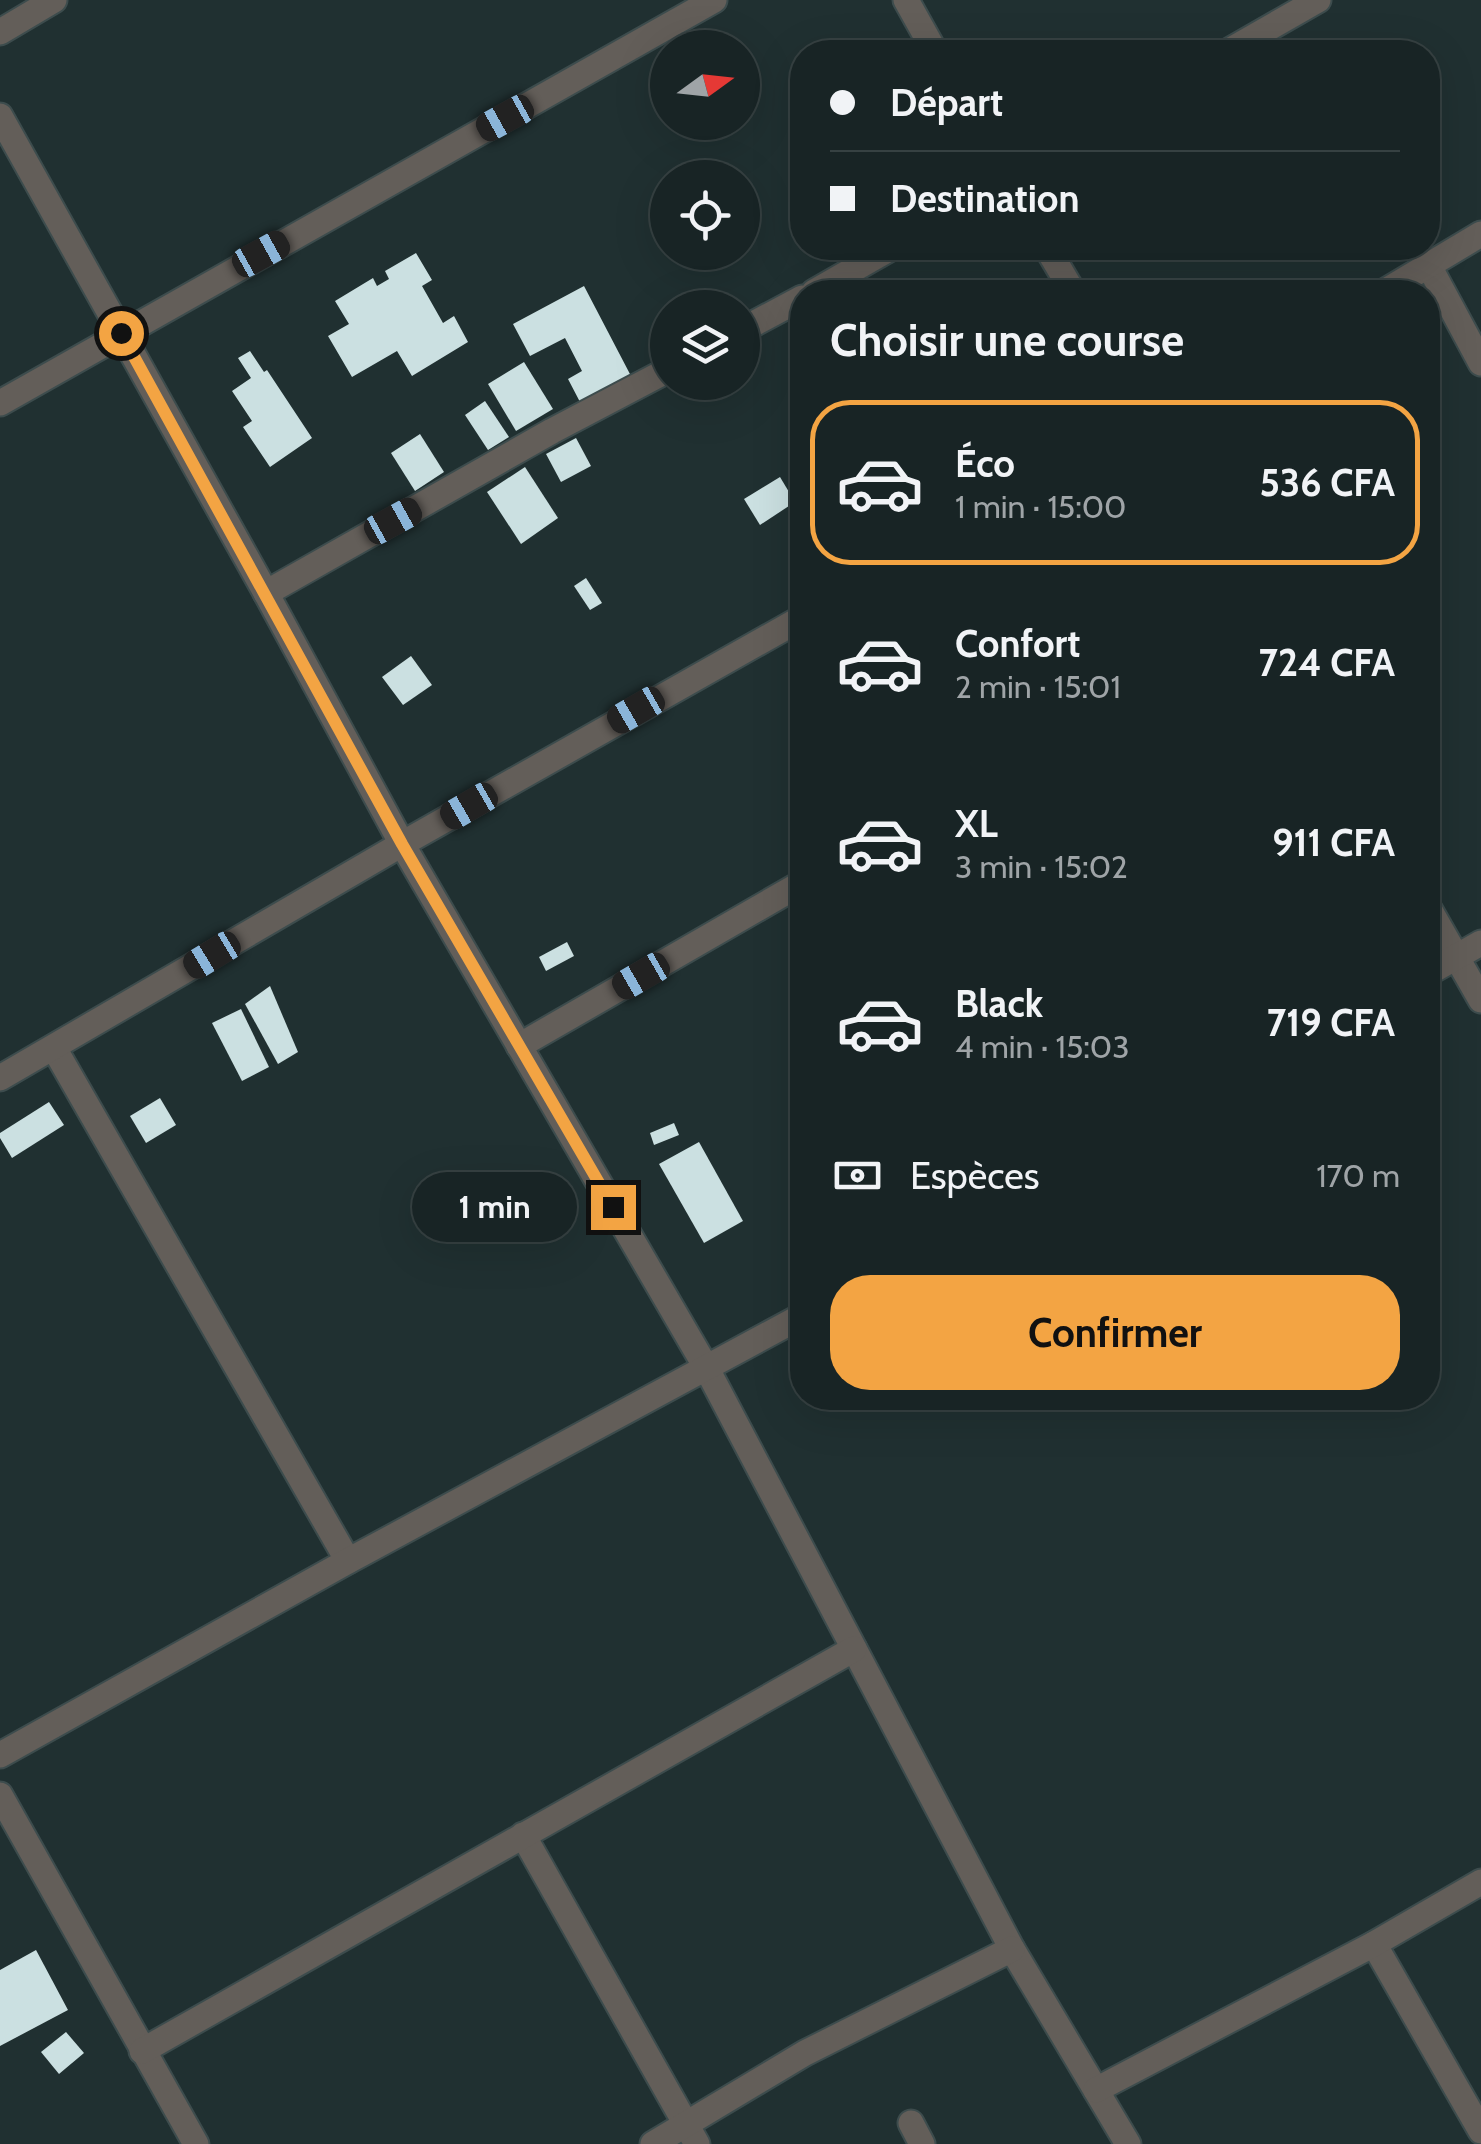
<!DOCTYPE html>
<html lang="fr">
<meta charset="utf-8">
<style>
:root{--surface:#182425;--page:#253032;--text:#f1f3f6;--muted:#9fa4a7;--line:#364142;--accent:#f3a443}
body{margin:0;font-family:Cabin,sans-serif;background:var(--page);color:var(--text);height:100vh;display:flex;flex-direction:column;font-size:38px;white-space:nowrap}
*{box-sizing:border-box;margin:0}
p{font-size:32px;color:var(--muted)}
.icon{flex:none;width:55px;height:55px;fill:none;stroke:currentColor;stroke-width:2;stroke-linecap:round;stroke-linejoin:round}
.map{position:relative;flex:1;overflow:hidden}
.details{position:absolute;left:790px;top:280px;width:650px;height:1130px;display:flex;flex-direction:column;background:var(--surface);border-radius:40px;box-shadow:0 10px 40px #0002,0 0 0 2px var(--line)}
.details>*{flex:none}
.guide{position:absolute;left:790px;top:40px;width:650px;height:220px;border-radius:40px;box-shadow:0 10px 40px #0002,0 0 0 2px var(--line);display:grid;align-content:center;height:220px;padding:0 40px;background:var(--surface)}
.needle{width:65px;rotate:75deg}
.controls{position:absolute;left:650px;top:30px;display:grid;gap:20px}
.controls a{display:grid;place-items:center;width:110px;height:110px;border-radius:50%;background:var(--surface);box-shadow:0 10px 40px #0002,0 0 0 2px var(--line);font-size:50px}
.end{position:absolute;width:45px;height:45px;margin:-22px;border:12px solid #f3a443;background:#111;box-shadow:0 0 0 5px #111}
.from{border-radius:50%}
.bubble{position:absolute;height:70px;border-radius:35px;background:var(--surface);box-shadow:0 10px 40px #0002,0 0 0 2px var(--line);font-size:32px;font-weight:700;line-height:70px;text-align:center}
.car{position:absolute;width:30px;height:60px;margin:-30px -15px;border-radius:12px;box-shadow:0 0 8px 2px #0007;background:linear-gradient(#222 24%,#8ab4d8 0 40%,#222 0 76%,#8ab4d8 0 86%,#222 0)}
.guide b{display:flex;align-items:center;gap:35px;height:95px;font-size:38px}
.guide b+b{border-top:2px solid var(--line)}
.guide i{width:25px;height:25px;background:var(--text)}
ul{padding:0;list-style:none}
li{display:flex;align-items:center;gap:30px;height:165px;margin:0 20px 15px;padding:0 20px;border:5px solid transparent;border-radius:40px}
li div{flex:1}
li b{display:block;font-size:38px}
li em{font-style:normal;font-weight:700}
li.on{border-color:var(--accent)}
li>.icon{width:90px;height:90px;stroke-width:1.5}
h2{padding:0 40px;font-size:45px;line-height:120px}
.pay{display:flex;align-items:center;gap:25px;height:110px;padding:0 40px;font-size:38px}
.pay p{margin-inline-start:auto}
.button{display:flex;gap:20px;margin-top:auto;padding:20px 40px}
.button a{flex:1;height:115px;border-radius:40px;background:var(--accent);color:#111;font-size:40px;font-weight:700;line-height:115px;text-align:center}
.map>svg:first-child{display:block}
.building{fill:#cbe0e1}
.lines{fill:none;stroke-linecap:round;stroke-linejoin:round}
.minor-casing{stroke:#3d4c4d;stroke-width:29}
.minor{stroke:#635e59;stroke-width:25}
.route{stroke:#f3a443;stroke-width:12}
</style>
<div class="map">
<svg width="1481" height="2144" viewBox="0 0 1481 2144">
<rect width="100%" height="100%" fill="#203031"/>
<!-- building -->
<g class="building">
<polygon points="416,253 432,280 422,286 443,323 454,316 468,342 412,376 397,351 352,377 328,336 349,324 335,301 373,278 377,286 389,279 385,271"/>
<polygon points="584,286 631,376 580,402 568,379 582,371 565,338 530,356 513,324"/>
<polygon points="250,351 264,372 267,370 312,438 270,467 243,427 252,421 232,391 251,378 238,358"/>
<polygon points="524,362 553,409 516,431 488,384"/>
<polygon points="485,401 509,437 488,450 465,415"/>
<polygon points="420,434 444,472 415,491 391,453"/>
<polygon points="576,438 591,466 561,482 546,454"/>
<polygon points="525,467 558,518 521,544 487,492"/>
<polygon points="780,477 795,502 760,525 744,499"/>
<polygon points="586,578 602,603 590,610 574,586"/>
<polygon points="411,656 432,685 403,705 382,677"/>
<polygon points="567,942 574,956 546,971 539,957"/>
<polygon points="270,986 298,1052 278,1064 245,1004"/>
<polygon points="241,1009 269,1067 242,1081 212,1023"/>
<polygon points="160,1098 176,1125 146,1143 130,1116"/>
<polygon points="49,1102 64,1125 12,1158 0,1138 0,1133"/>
<polygon points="674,1123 679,1135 654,1145 650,1133"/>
<polygon points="699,1142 743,1221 704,1243 659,1164"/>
<polygon points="36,1950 68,2010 0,2046 0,1970"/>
<polygon points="66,2032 84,2053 59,2074 41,2052"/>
</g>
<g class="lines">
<!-- minor casing -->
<g class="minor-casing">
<g id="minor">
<polyline points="906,0 935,52"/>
<polyline points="0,32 54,0"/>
<polyline points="1227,52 1318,0"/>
<polyline points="0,116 266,593 402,844 707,1369 1012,1949 1128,2144"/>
<polyline points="1047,248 1073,292"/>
<polyline points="1429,266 1481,363"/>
<polyline points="814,292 891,248"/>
<polyline points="1384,292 1481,234"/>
<polyline points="742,330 802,298"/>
<polyline points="0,403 714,0"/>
<polyline points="266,593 552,431 668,370"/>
<polyline points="1428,907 1481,1000"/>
<polyline points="1428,973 1481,943"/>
<polyline points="519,1046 802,883"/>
<polyline points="54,1048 348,1561"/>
<polyline points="0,1078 402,844 802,618"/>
<polyline points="0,1755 348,1561 802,1316"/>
<polyline points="0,1795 196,2144"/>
<polyline points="523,1835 697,2144"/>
<polyline points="1374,1944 1481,2131"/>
<polyline points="142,2051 854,1649"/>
<polyline points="1096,2090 1374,1944 1481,1882"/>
<polyline points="911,2123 922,2144"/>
<polyline points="653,2144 805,2053 1012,1949"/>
</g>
</g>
<!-- minor -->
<use href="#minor" class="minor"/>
</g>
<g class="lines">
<!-- route -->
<polyline class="route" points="121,333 402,844 613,1207"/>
</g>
</svg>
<div class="controls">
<a><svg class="needle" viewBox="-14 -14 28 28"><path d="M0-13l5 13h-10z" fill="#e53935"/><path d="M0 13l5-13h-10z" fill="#9fa4a7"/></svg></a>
<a><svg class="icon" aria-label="locate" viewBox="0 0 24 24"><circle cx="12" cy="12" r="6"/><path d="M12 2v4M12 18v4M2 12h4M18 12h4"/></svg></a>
<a><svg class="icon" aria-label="layers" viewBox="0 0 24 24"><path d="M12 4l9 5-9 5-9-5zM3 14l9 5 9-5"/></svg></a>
</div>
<i class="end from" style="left:121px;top:333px"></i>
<i class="end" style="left:613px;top:1207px"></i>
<div class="bubble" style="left:412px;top:1172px;width:165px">1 min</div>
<i class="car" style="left:505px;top:118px;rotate:241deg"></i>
<i class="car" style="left:261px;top:254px;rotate:61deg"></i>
<i class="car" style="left:393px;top:521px;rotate:61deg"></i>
<i class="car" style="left:636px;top:710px;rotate:240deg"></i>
<i class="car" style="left:469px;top:806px;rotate:240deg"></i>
<i class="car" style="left:212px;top:955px;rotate:239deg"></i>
<i class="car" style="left:641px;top:976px;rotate:240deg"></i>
<div class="guide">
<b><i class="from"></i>Départ</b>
<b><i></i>Destination</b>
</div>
<section class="details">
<h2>Choisir une course</h2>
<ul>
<li class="on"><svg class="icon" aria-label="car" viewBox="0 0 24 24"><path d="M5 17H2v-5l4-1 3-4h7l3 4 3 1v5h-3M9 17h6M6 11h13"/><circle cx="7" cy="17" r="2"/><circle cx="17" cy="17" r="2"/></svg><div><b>Éco</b><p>1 min · 15:00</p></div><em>536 CFA</em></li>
<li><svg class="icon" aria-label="car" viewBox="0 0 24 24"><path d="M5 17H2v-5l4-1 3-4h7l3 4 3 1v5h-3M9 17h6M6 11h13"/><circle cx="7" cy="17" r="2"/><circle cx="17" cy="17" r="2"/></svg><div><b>Confort</b><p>2 min · 15:01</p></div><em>724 CFA</em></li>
<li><svg class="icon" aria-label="car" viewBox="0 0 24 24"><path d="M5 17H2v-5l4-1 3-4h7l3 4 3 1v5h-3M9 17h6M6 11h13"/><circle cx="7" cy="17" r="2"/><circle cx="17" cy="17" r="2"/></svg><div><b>XL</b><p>3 min · 15:02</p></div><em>911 CFA</em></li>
<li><svg class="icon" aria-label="car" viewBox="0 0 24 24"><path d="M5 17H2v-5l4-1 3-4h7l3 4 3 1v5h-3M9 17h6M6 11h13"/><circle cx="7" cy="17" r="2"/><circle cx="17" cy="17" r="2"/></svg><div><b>Black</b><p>4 min · 15:03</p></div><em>719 CFA</em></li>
</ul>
<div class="pay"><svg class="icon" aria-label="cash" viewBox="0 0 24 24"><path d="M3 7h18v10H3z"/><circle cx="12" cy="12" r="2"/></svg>Espèces<p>170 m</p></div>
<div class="button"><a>Confirmer</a></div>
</section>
</div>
